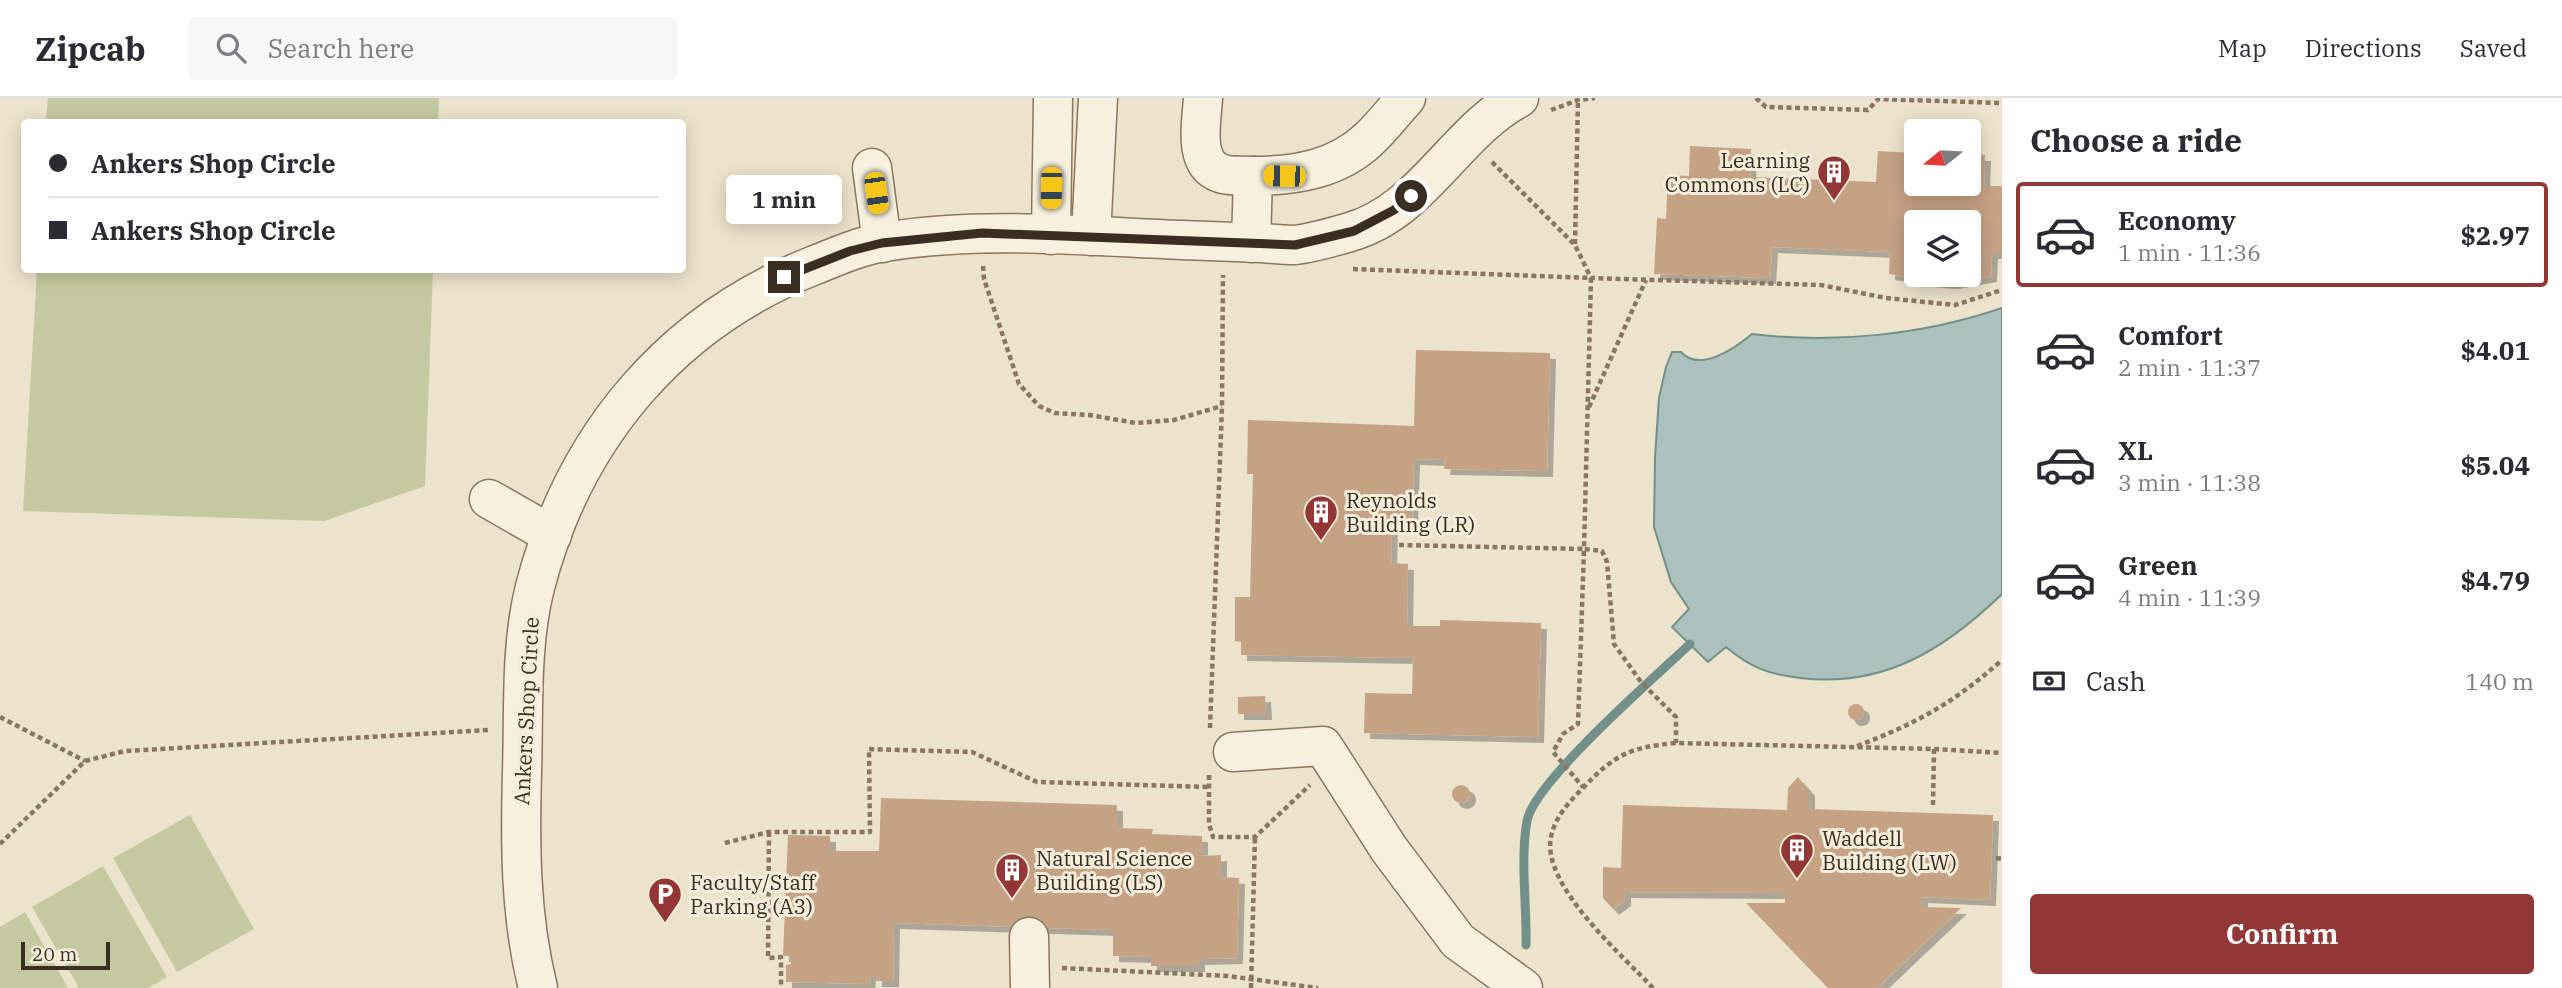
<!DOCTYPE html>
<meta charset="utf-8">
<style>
:root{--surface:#fff;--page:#f7f7f7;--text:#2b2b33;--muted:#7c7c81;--line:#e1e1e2;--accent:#923736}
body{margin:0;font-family:"IBM Plex Serif",serif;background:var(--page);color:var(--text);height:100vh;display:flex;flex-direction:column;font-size:26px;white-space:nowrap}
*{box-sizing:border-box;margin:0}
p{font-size:23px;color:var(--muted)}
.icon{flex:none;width:38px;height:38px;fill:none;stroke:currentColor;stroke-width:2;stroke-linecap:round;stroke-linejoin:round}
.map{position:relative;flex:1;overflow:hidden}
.sheet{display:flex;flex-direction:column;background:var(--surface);width:560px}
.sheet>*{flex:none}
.guide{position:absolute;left:21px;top:21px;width:665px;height:154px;border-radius:7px;box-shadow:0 4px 18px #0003;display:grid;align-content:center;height:154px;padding:0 28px;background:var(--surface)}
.needle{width:46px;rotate:252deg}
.fabs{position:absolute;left:1904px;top:21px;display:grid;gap:14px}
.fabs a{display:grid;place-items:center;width:77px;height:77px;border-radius:7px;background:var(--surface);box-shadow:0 4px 18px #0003;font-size:35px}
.scale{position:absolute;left:21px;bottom:18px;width:89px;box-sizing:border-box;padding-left:7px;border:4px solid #3a2e23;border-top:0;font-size:19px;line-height:24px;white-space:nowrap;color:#3a2e23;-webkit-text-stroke:5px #f4eddb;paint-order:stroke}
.end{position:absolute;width:32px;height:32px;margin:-16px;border:9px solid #3a2e23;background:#fff;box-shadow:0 0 0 4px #fff}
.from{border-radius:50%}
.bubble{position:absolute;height:49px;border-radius:7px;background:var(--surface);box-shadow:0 4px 18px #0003;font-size:23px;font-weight:700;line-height:49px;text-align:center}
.car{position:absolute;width:21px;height:42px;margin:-21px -10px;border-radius:9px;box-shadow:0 0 5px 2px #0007;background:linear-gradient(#f5c518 24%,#345 0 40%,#f5c518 0 76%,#345 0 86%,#f5c518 0)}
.guide b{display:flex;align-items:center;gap:24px;height:66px;font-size:26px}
.guide b+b{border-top:2px solid var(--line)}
.guide i{width:18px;height:18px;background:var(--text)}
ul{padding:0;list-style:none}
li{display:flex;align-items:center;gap:21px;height:105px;margin:0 14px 10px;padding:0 14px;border:4px solid transparent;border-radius:7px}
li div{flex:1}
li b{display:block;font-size:26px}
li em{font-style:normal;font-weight:700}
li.on{border-color:var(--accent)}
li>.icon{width:63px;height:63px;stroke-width:1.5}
h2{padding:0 28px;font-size:32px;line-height:84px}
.pay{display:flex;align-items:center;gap:18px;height:77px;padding:0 28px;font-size:26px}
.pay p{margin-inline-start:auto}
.primary-button{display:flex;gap:14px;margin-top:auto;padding:14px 28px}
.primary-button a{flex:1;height:80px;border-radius:7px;background:var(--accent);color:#fff;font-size:28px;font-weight:700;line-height:80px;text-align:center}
header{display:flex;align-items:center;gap:42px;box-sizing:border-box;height:98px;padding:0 35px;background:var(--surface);border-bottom:2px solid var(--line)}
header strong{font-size:33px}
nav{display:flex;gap:38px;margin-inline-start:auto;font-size:24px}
.search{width:490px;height:63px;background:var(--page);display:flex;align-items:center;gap:18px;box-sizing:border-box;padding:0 24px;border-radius:7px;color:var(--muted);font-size:26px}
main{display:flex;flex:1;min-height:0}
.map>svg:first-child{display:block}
.green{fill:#c4c9a0}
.water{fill:#acc1bb;stroke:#738f89;stroke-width:2}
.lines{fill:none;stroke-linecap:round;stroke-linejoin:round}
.stream{stroke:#738f89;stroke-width:9}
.building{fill:#c6a285;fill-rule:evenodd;filter:url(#shadow)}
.minor-casing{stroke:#887661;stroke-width:41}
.path{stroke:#887661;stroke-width:4.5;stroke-dasharray:5 3.5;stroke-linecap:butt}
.minor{stroke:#f7f0df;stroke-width:38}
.route{stroke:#3a2e23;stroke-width:9}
.labels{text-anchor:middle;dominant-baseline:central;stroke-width:6;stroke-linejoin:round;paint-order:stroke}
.poi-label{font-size:21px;fill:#3a2e23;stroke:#f4eddb;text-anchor:start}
.street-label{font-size:21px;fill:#3a2e23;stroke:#f4eddb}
</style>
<header>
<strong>Zipcab</strong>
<div class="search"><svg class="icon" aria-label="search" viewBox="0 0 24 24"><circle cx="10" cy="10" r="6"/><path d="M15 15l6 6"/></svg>Search here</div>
<nav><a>Map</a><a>Directions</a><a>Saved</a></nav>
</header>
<main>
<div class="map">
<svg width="2002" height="890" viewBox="0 0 2002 890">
<defs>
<filter id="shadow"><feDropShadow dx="6" dy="6" stdDeviation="0" flood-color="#0004"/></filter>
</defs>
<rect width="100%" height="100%" fill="#ece3cc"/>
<!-- green -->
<g class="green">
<polygon points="48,0 439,0 438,24 46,24"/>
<polygon points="37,172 433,172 425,388 324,423 23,413"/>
<polygon points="190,717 254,831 177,874 113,760"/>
<polygon points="103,768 167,879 148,890 79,890 32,809"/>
<polygon points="25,814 68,890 0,890 0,829"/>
</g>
<!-- water -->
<path class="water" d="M2002,210V496C1944,552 1883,590 1800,580C1768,576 1751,570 1726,549L1708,564L1672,529L1689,511L1671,484L1654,429L1655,359L1659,300L1666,269L1672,254H1681C1700,275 1735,250 1752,236C1834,246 1923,237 2002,210Z"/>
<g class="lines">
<!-- stream -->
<path class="stream" d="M1526,847C1527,806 1520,763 1527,723C1533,685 1657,577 1690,546"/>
</g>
<!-- building -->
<g class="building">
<path d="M1690,48L1751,51L1750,79L1876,84L1878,53L1916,55V86H1969V57H1985L1984,88H2002V155H1992L1991,178L1952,185L1935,184L1889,176L1890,154L1772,149L1770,180L1654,176L1657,120L1666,121L1668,77L1689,78ZM1916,124H1969V177H1916Z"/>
<polygon points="1416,252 1550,255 1547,373 1444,371 1445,362 1414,361 1412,423 1392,423 1391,465 1408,466 1407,528 1440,528 1440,522 1541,525 1538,639 1364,635 1365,595 1412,596 1413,560 1241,557 1241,544 1235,543 1235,499 1250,499 1253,376 1247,376 1248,322 1414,328"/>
<polygon points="1265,598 1266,616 1238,616 1238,599"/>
<circle cx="1856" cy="614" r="8"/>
<polygon points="1798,679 1809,692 1809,711 1993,717 1990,802 1922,799 1922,809 1961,810 1877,890 1828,890 1746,805 1785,805 1785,795 1625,794 1625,802 1613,811 1603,800 1603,769 1621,770 1623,707 1787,712 1788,690"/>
<circle cx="1461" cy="696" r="9"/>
<polygon points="881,700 1117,707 1117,730 1153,731 1152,736 1202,738 1202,758 1221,757 1221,779 1239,780 1237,860 1199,861 1199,868 1151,868 1151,859 1113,858 1113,832 894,825 893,883 876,883 876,877 870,877 869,886 786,884 786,867 791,866 791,858 783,858 788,737 830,738 830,753 879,753"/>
</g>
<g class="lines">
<!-- minor casing -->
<g class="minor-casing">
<g id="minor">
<path d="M1203,0C1202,22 1192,65 1220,75C1229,79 1243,77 1253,78"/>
<polyline points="872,70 882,145"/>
<polyline points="1051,137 1053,0"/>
<polyline points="1091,138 1098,0"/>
<path d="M1251,145L1253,78C1295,78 1338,71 1369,41C1382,29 1394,13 1406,0"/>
<polyline points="489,401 552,437"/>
<polyline points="1233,654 1323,648 1389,751 1458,843 1523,890"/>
<polyline points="1029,839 1030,890"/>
<path d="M538,890C520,818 520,747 522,674C524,613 520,548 535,489C574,339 671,223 815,167C837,158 860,148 884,144C982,128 1083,138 1182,142C1209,143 1236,144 1263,145C1273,146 1285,147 1295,147C1313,145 1333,139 1350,134C1423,113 1455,34 1519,0"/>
</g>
</g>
<!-- path -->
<g class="path">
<polyline points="1756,0 1766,9 1868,12 1878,1 2002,5"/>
<polyline points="1551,12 1578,2 1595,0"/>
<polyline points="1492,64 1575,147 1591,180 1821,187 1886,200 1955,207 2002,192"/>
<polyline points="1575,146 1578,1"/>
<polyline points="983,168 984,181 1019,286 1039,308 1055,315 1089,317 1136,325 1174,322 1222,308"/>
<polyline points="1353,171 1591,180 1584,451 1602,453 1607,464 1614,546 1641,584 1676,619 1676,645"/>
<polyline points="1589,309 1646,182"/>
<polyline points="1399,447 1584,451 1578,626 1563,636 1553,654 1583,689"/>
<polyline points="0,619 85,663"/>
<polyline points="1210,630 1222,308 1223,177"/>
<path d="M1857,648C1916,626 1955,604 2002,562"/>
<polyline points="1209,677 1209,726 1213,739 1255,739 1310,687"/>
<polyline points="1933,707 1934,651"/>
<polyline points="769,734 768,860 781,859 781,890"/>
<polyline points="725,745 769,734 870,734 869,651 972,654 1037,684 1208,689"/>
<polyline points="0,746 85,663 125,653 489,632"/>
<polyline points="1996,760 2002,761"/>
<polyline points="1062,870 1228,878 1318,890"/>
<polyline points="1251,890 1255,739"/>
<path d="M1653,890C1622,857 1541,787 1551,739C1555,719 1569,704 1583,690C1614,657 1630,649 1676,645L1934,651L2002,655"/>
</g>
<!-- minor -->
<use href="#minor" class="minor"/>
</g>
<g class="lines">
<!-- route -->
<polyline class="route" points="784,179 850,153 882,145 982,135 1295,147 1354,133 1394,112 1411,98"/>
</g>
<!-- icons -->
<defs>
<g id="building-pin" transform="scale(1.75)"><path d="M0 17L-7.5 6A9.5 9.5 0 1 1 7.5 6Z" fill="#923736" stroke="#f4eddb"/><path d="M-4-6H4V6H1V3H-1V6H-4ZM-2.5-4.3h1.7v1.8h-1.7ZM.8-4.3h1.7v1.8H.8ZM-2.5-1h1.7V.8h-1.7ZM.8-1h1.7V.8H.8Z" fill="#fff"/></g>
<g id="parking-pin" transform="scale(1.75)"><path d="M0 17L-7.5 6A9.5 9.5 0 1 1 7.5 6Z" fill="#923736" stroke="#f4eddb"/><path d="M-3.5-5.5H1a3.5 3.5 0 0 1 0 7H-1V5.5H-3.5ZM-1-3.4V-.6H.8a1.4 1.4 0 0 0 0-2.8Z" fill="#fff"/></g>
</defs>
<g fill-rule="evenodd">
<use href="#building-pin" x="1834" y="74"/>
<use href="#building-pin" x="1321" y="414"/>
<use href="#building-pin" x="1797" y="752"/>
<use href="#building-pin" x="1012" y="772"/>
<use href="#parking-pin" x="665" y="796"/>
</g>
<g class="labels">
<!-- poi labels -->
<g class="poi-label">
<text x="1810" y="62" text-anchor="end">Learning<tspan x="1810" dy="24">Commons (LC)</tspan></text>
<text x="1346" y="402">Reynolds<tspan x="1346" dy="24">Building (LR)</tspan></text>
<text x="1822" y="740">Waddell<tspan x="1822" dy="24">Building (LW)</tspan></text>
<text x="1036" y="760">Natural Science<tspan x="1036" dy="24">Building (LS)</tspan></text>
<text x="690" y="784">Faculty/Staff<tspan x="690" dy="24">Parking (A3)</tspan></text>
</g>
<!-- street labels -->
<g class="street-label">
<text transform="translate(526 613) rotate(-87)">Ankers Shop Circle</text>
</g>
</g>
</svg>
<div class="fabs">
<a><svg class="needle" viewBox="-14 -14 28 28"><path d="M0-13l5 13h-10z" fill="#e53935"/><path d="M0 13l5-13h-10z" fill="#7c7c81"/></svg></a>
<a><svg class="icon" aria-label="layers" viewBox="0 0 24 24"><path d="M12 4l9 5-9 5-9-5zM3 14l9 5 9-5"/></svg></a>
</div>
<div class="scale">20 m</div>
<i class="end from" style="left:1411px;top:98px"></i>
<i class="end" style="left:784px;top:179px"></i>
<div class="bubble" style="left:726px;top:77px;width:116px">1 min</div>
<i class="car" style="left:1284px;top:78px;rotate:271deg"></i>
<i class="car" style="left:1051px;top:90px;rotate:181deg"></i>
<i class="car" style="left:876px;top:95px;rotate:172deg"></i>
<div class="guide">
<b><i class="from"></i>Ankers Shop Circle</b>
<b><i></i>Ankers Shop Circle</b>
</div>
</div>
<section class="sheet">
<h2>Choose a ride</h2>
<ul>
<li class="on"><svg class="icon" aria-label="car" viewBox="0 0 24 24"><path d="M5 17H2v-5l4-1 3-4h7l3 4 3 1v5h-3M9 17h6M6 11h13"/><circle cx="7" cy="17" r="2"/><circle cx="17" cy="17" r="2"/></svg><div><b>Economy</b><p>1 min · 11:36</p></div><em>$2.97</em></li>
<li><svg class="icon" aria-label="car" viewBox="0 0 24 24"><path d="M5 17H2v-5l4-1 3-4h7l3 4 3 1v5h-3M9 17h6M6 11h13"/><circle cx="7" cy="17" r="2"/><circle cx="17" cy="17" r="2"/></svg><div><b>Comfort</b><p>2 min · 11:37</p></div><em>$4.01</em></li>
<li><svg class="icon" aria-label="car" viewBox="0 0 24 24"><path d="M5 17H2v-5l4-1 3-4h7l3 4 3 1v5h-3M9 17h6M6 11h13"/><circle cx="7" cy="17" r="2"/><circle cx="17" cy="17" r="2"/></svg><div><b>XL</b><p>3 min · 11:38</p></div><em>$5.04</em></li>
<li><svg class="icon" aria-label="car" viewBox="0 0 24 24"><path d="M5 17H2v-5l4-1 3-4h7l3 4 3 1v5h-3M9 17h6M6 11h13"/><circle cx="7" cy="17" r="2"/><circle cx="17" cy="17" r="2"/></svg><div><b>Green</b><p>4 min · 11:39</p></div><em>$4.79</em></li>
</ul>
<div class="pay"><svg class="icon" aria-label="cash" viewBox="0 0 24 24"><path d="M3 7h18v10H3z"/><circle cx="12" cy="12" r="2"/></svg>Cash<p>140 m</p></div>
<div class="primary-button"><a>Confirm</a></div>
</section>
</main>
